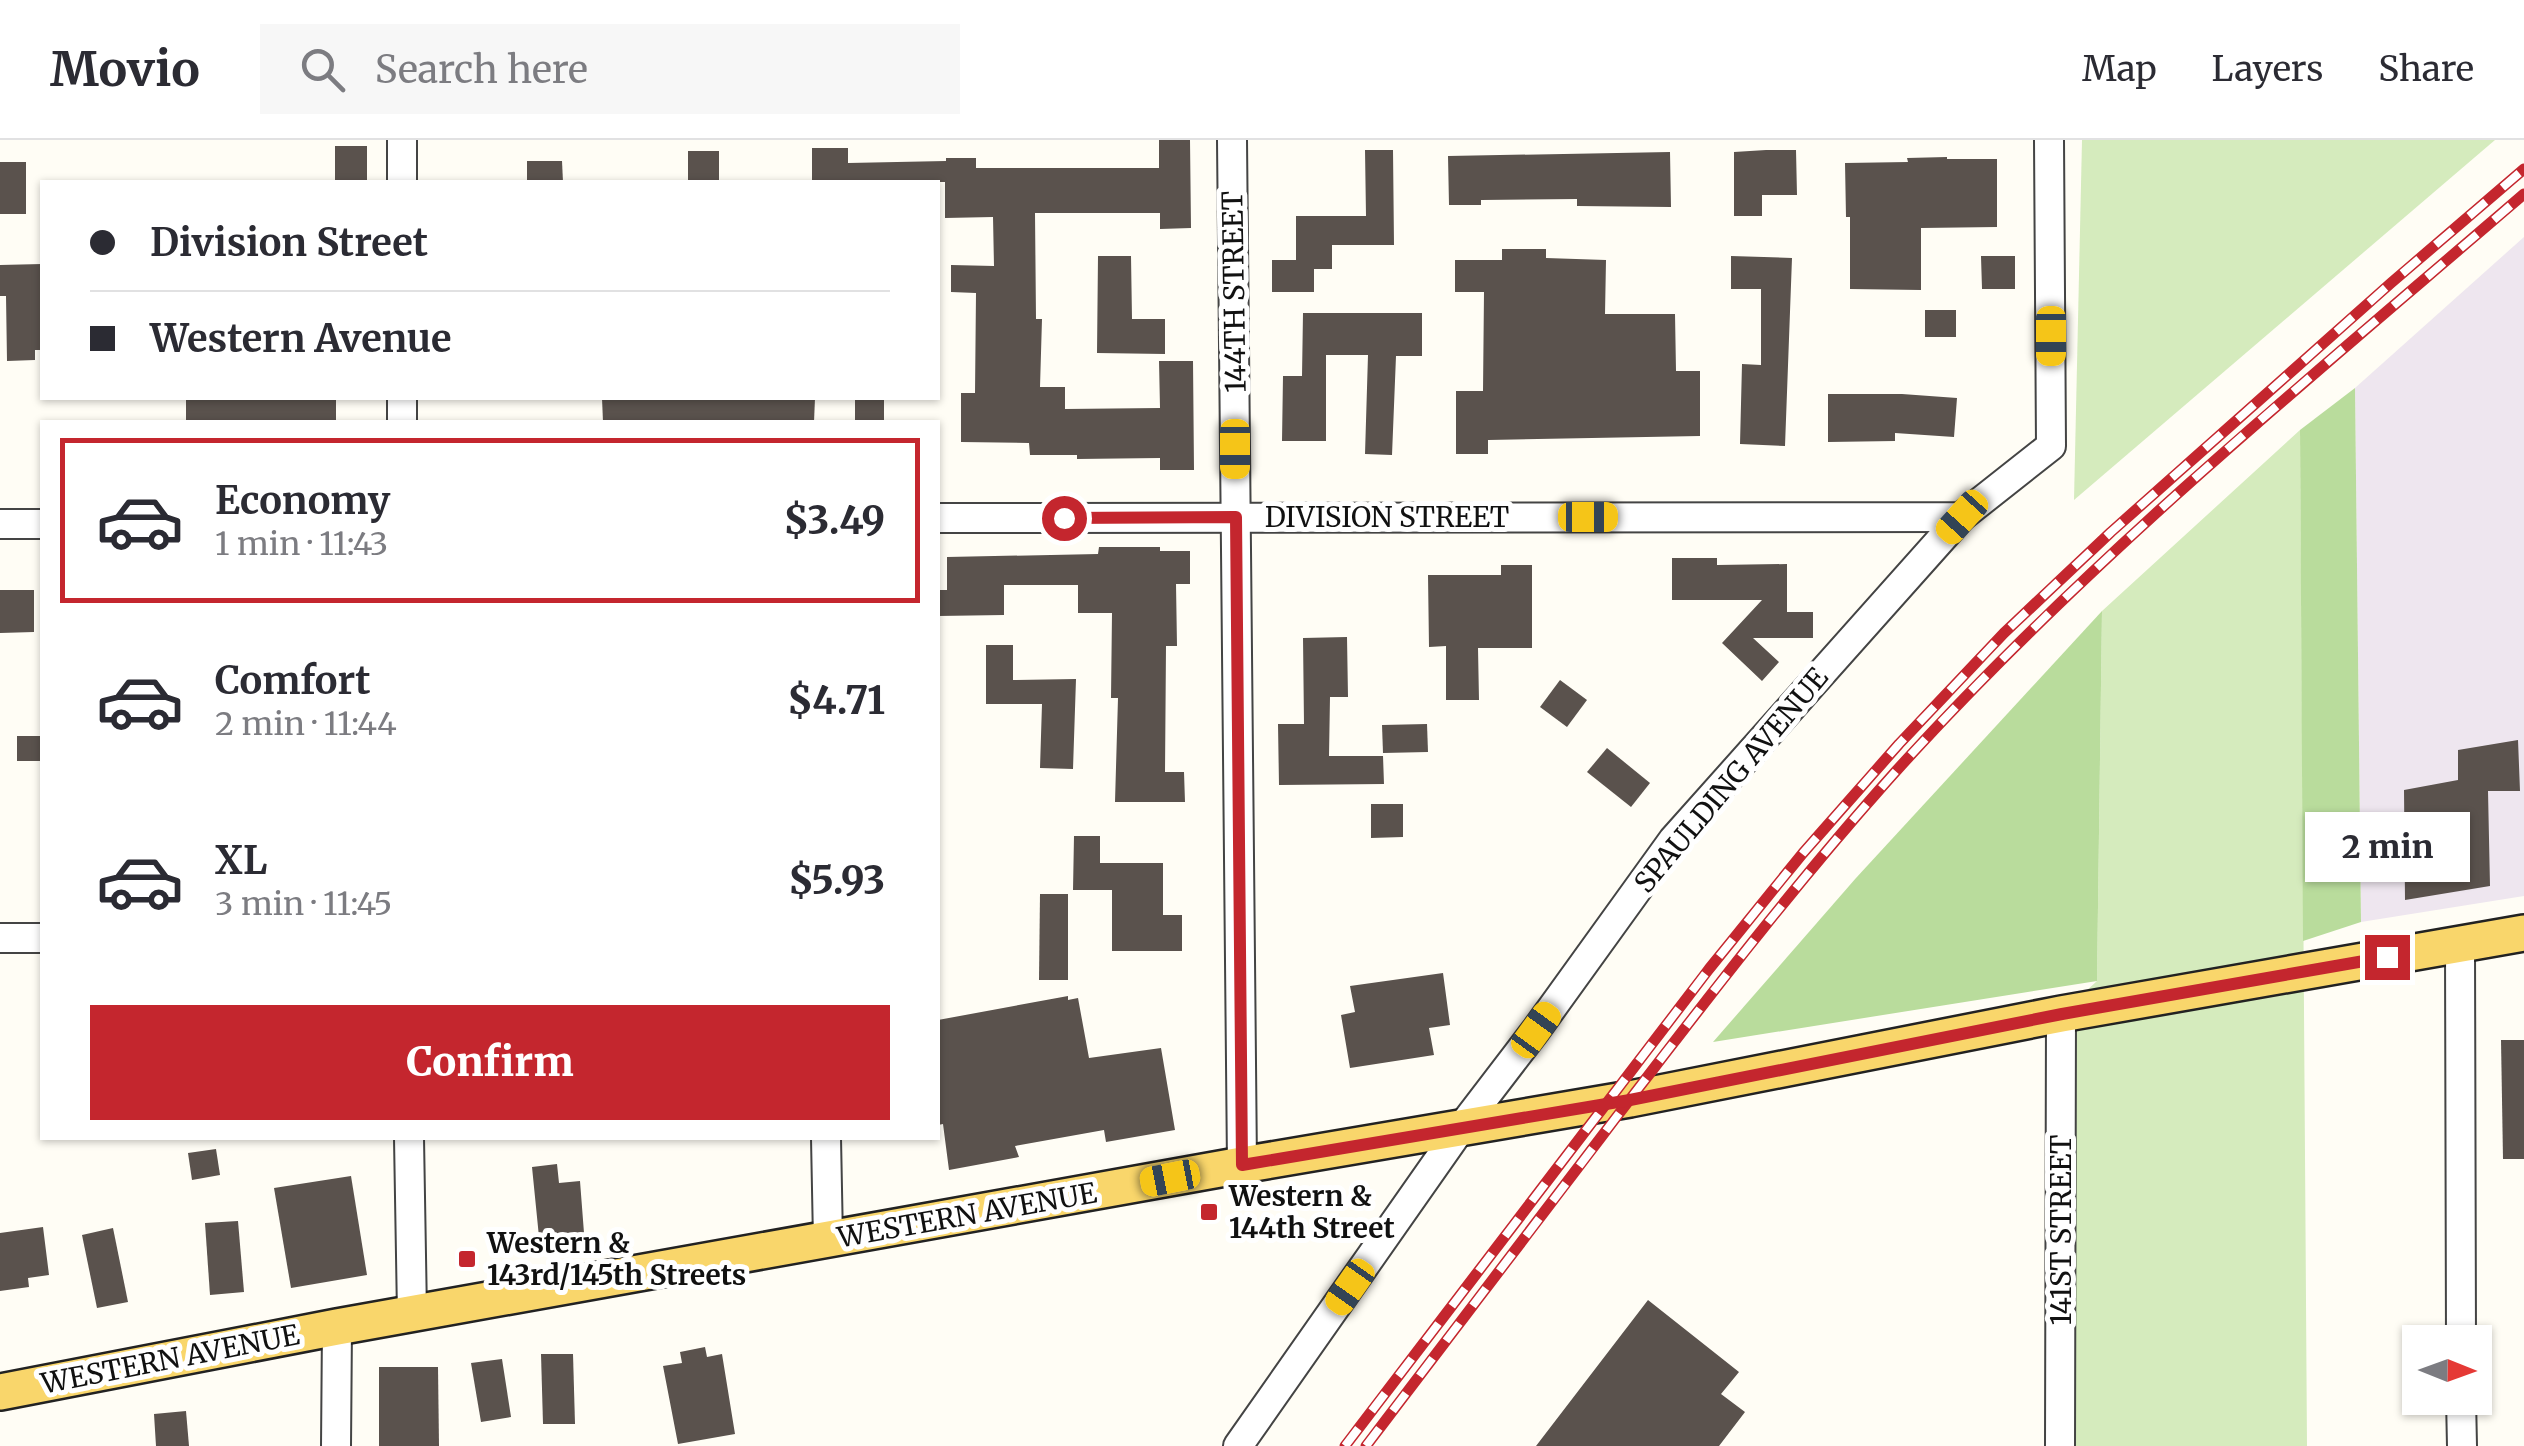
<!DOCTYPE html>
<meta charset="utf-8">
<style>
:root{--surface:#fff;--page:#f7f7f7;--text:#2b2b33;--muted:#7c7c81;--line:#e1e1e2;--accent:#c4262e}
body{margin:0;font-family:Merriweather,serif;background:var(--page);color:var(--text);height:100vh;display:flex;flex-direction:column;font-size:38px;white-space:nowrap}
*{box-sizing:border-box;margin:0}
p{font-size:32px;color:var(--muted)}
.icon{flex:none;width:55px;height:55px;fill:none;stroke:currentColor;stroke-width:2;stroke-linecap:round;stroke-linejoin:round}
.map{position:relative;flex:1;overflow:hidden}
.panel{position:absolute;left:40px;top:280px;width:900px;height:720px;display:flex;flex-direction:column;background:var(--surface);border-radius:0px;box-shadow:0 2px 8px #0004}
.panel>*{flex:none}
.hud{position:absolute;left:40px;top:40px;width:900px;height:220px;border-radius:0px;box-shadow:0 2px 8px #0004;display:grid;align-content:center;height:220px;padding:0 50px;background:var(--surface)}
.needle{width:65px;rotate:91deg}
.buttons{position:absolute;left:2402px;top:1185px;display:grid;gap:20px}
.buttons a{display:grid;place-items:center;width:90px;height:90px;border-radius:0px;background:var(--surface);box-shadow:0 2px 8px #0004;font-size:50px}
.end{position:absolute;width:45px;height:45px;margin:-22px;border:12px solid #c4262e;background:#fff;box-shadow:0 0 0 5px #fff}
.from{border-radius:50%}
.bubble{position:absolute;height:70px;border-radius:0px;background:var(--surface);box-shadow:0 2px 8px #0004;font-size:32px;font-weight:800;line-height:70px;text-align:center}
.car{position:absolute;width:30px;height:60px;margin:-30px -15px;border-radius:12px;box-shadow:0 0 8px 2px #0007;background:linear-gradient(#f5c518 24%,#345 0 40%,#f5c518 0 76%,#345 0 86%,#f5c518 0)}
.hud b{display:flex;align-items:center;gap:35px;height:95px;font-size:38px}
.hud b+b{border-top:2px solid var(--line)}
.hud i{width:25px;height:25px;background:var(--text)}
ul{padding:18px 0 0;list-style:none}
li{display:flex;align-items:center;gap:30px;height:165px;margin:0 20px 15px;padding:0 30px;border:5px solid transparent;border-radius:0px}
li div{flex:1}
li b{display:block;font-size:38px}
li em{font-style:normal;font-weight:800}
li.selected{border-color:var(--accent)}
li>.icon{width:90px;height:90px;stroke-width:1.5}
.button{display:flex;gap:20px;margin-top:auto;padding:20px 50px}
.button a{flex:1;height:115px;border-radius:0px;background:var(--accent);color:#fff;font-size:40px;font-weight:800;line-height:115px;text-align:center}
header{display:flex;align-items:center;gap:60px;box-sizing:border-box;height:140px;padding:0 50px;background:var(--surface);border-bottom:2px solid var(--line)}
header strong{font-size:48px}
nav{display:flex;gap:55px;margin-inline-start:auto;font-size:35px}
.search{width:700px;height:90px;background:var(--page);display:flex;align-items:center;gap:25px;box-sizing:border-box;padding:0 35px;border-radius:0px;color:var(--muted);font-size:38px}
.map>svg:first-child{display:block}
.industrial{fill:#eee6ef}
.green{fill:#d5ebbd}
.forest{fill:#b9dc9c}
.building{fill:#5a524d}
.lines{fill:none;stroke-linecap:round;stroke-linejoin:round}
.minor-casing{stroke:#444;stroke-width:32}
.major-casing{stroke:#222;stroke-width:40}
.minor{stroke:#fff;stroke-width:28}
.major{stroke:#f9d66b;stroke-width:35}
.rail-casing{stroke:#c4262e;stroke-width:11}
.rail{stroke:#fff;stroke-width:8;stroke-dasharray:22;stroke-linecap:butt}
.route{stroke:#c4262e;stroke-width:12}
.poi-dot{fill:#c4262e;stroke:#fff;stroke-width:4}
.labels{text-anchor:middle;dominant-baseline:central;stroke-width:10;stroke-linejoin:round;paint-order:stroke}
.street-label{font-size:28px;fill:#111;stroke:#fff}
.poi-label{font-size:28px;font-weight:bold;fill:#111;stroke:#fff;text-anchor:start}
</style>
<header>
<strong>Movio</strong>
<div class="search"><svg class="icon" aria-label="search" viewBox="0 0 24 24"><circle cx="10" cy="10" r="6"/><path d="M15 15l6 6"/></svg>Search here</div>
<nav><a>Map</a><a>Layers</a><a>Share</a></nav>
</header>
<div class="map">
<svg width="2524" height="1306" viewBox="0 0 2524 1306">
<rect width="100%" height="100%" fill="#fffdf5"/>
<!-- industrial -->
<polygon class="industrial" points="2524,97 2524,756 2361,782 2355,248"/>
<!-- green -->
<g class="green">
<polygon points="2082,0 2495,0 2074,360"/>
<polygon points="2300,290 2307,1306 2061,1306 2061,874 2097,841 2102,471"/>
</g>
<!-- forest -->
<g class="forest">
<polygon points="2355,248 2361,782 2303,801 2300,290"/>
<polygon points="2102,471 2097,841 1713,902 1856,738"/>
</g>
<!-- building -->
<g class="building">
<polygon points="1159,0 1190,0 1191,88 1160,89 1160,73 1035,73 1036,179 1042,179 1040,247 1065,247 1065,269 1160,268 1159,221 1193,221 1194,330 1160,330 1160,318 1077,319 1077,315 1030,315 1029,303 961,302 961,253 975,253 976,153 951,152 951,125 994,126 993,77 945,78 945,42 812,42 812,8 848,8 848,23 946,21 946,18 976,18 976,28 1159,28"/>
<rect x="335" y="6" width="32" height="36"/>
<polygon points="1365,10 1393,10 1394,105 1332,105 1332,129 1314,129 1314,152 1272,152 1272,120 1296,120 1296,76 1366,76"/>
<polygon points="1766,10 1796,10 1797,55 1762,55 1762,76 1734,76 1734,12"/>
<rect x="688" y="11" width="31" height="31"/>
<polygon points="1670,12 1671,67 1577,66 1577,59 1481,60 1481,65 1449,65 1448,16"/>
<polygon points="1947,17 1947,19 1997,19 1997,87 1921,88 1921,150 1850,149 1850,77 1846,77 1845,23 1908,22 1907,18"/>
<polygon points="527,21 562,21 563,42 527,42"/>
<rect x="0" y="22" width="26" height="52"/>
<polygon points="1502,109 1546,109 1546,118 1606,120 1605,174 1675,174 1676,231 1700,231 1700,296 1488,300 1488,314 1456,314 1456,251 1483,251 1484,152 1455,152 1455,120 1502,120"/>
<polygon points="1098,116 1131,116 1132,179 1165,179 1165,214 1097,213"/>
<polygon points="1731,116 1792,118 1785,306 1740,304 1742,224 1761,225 1761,149 1731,149"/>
<polygon points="1981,116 2015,116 2015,149 1982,149"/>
<polygon points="42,124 42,210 35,210 35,220 7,221 6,156 0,156 0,125"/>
<rect x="1925" y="170" width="31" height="27"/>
<polygon points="1303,173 1422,173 1422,216 1396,216 1392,315 1365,314 1368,215 1326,215 1326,301 1282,301 1283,236 1302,236"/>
<polygon points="1828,254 1902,254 1957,258 1954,297 1895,293 1895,301 1828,302"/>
<rect x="186" y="258" width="150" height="24"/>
<polygon points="602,258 815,258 814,282 603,282"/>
<rect x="855" y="258" width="29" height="24"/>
<polygon points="1099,407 1160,407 1160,411 1190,411 1190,444 1176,444 1177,506 1166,506 1165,632 1184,632 1185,662 1115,662 1118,558 1111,558 1112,473 1078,473 1078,445 1004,445 1004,475 938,476 938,450 947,450 947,417 1098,414"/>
<polygon points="1672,418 1717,418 1717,425 1787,424 1787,472 1813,472 1813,498 1753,498 1779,522 1762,541 1722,503 1762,460 1672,460"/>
<polygon points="1501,425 1532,425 1532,508 1478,508 1479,560 1446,560 1446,506 1429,507 1428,435 1501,435"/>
<polygon points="0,450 34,450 34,492 0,493"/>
<polygon points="1347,497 1348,557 1330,557 1329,616 1383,616 1384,644 1279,645 1278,584 1304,584 1303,498"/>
<polygon points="986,505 1013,505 1013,540 1076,539 1073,629 1040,628 1042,564 986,564"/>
<polygon points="1560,540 1587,560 1567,587 1540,567"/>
<polygon points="1427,584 1428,612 1383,613 1382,585"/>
<rect x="17" y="596" width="25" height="25"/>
<polygon points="2518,600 2520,651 2488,651 2490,746 2405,760 2404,650 2458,640 2458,610"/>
<polygon points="1607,608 1650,643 1631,667 1587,632"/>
<polygon points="1371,664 1403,664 1403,697 1371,698"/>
<polygon points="1074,696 1100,696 1100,723 1163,723 1163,775 1182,775 1182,811 1112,811 1112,750 1073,750"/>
<polygon points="1040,754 1068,754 1068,840 1039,840"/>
<polygon points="1443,833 1450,885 1429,888 1434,915 1350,928 1341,875 1355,872 1350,846"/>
<polygon points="1068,856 1068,860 1078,858 1089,918 1161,908 1175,990 1106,1002 1104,990 1015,1006 1019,1017 949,1030 943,984 938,985 938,880"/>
<polygon points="2501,900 2524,900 2524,1019 2503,1019"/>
<polygon points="216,1009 220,1035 192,1040 188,1013"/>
<polygon points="557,1024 559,1043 580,1041 584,1093 539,1097 532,1027"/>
<polygon points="351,1036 367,1135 291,1148 274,1048"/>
<polygon points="238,1081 244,1152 210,1155 205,1083"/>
<polygon points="43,1087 49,1135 28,1138 29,1147 0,1151 0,1093"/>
<polygon points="113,1088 128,1162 97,1168 82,1095"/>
<polygon points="1648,1160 1739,1232 1721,1254 1745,1272 1719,1306 1536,1306"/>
<polygon points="705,1207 707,1217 722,1214 735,1294 678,1304 663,1226 682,1223 680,1212"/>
<polygon points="541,1214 573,1214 575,1284 543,1284"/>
<polygon points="502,1219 511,1277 481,1282 471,1223"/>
<polygon points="379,1227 438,1227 439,1306 379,1306"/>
<polygon points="186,1271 189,1306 156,1306 154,1274"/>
</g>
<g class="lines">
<!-- minor casing -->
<g class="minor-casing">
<g id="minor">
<polyline points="1232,0 1242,1025"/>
<polyline points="402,42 402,0"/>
<polyline points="402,258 402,282"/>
<polyline points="938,378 1961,377 2051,306 2049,0"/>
<polyline points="0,384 42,384"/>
<polyline points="0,798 42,798"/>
<polyline points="2460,804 2461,1202"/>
<polyline points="409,998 412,1174"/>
<polyline points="826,998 828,1100"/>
<polyline points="2461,1258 2462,1306"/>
<polyline points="336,1306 337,1187"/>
<polyline points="1238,1306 1461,988 1536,890 1673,700 1961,377"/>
<polyline points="2060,1306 2061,874"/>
</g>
</g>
<!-- major casing -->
<g class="major-casing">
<polyline id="major" points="0,1252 337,1187 1242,1025 1630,959 2061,874 2524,793"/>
</g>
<!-- minor -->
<use href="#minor" class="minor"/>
<!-- major -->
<use href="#major" class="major"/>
<!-- rail casing -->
<g class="rail-casing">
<g id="rail">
<polyline points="1345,1306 1709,829 1803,713 1899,604 2004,493 2111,392 2391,143 2524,29"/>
<path d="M1366,1306C1451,1194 1536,1083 1621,971C1710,855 1799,739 1897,630C2088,419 2309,239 2524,54"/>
</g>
</g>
<!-- rail -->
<use href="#rail" class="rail"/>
</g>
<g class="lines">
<!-- route -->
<polyline class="route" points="1064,378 1236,377 1242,1025 1630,960 2062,874 2387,817"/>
</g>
<!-- markers -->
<g class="poi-dot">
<rect x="1199" y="1062" width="20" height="20" rx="5"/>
<rect x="457" y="1109" width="20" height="20" rx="5"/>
</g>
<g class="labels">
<!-- street labels -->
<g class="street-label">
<text transform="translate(1234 152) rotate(-91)">144TH STREET</text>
<text x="1387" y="377">DIVISION STREET</text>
<text transform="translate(1731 640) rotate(-50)">SPAULDING AVENUE</text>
<text transform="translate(967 1075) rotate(-10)">WESTERN AVENUE</text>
<text transform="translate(2061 1090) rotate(-90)">141ST STREET</text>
<text transform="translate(170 1219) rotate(-11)">WESTERN AVENUE</text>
</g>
<!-- poi labels -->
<g class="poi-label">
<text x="1229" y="1056">Western &amp;<tspan x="1229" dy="32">144th Street</tspan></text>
<text x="487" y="1103">Western &amp;<tspan x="487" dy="32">143rd/145th Streets</tspan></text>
</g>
</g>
</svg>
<div class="buttons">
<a><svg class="needle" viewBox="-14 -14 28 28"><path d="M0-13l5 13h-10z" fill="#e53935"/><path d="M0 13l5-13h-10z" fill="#7c7c81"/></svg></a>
</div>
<i class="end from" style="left:1064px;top:378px"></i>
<i class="end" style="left:2387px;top:817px"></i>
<div class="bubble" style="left:2305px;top:672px;width:165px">2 min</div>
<i class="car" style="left:2051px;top:196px;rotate:180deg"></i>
<i class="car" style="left:1235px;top:309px;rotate:180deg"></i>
<i class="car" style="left:1588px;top:377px;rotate:90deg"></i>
<i class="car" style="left:1962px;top:377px;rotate:222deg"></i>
<i class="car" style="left:1536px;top:890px;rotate:36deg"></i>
<i class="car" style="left:1170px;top:1038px;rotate:259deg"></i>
<i class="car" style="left:1350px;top:1147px;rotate:215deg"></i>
<div class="hud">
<b><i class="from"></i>Division Street</b>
<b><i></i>Western Avenue</b>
</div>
<section class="panel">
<ul>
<li class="selected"><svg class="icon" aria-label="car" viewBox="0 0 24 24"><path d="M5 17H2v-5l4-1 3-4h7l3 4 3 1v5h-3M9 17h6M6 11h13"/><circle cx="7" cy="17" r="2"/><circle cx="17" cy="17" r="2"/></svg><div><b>Economy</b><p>1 min · 11:43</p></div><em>$3.49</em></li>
<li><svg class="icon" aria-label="car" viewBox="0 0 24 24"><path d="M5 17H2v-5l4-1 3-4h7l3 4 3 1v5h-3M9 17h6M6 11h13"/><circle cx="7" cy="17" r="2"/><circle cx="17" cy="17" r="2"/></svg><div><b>Comfort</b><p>2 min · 11:44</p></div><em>$4.71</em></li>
<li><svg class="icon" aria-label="car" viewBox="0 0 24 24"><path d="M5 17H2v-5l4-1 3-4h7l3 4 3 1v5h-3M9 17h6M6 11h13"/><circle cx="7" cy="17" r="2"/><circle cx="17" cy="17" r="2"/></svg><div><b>XL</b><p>3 min · 11:45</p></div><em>$5.93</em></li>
</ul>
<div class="button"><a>Confirm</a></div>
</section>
</div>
